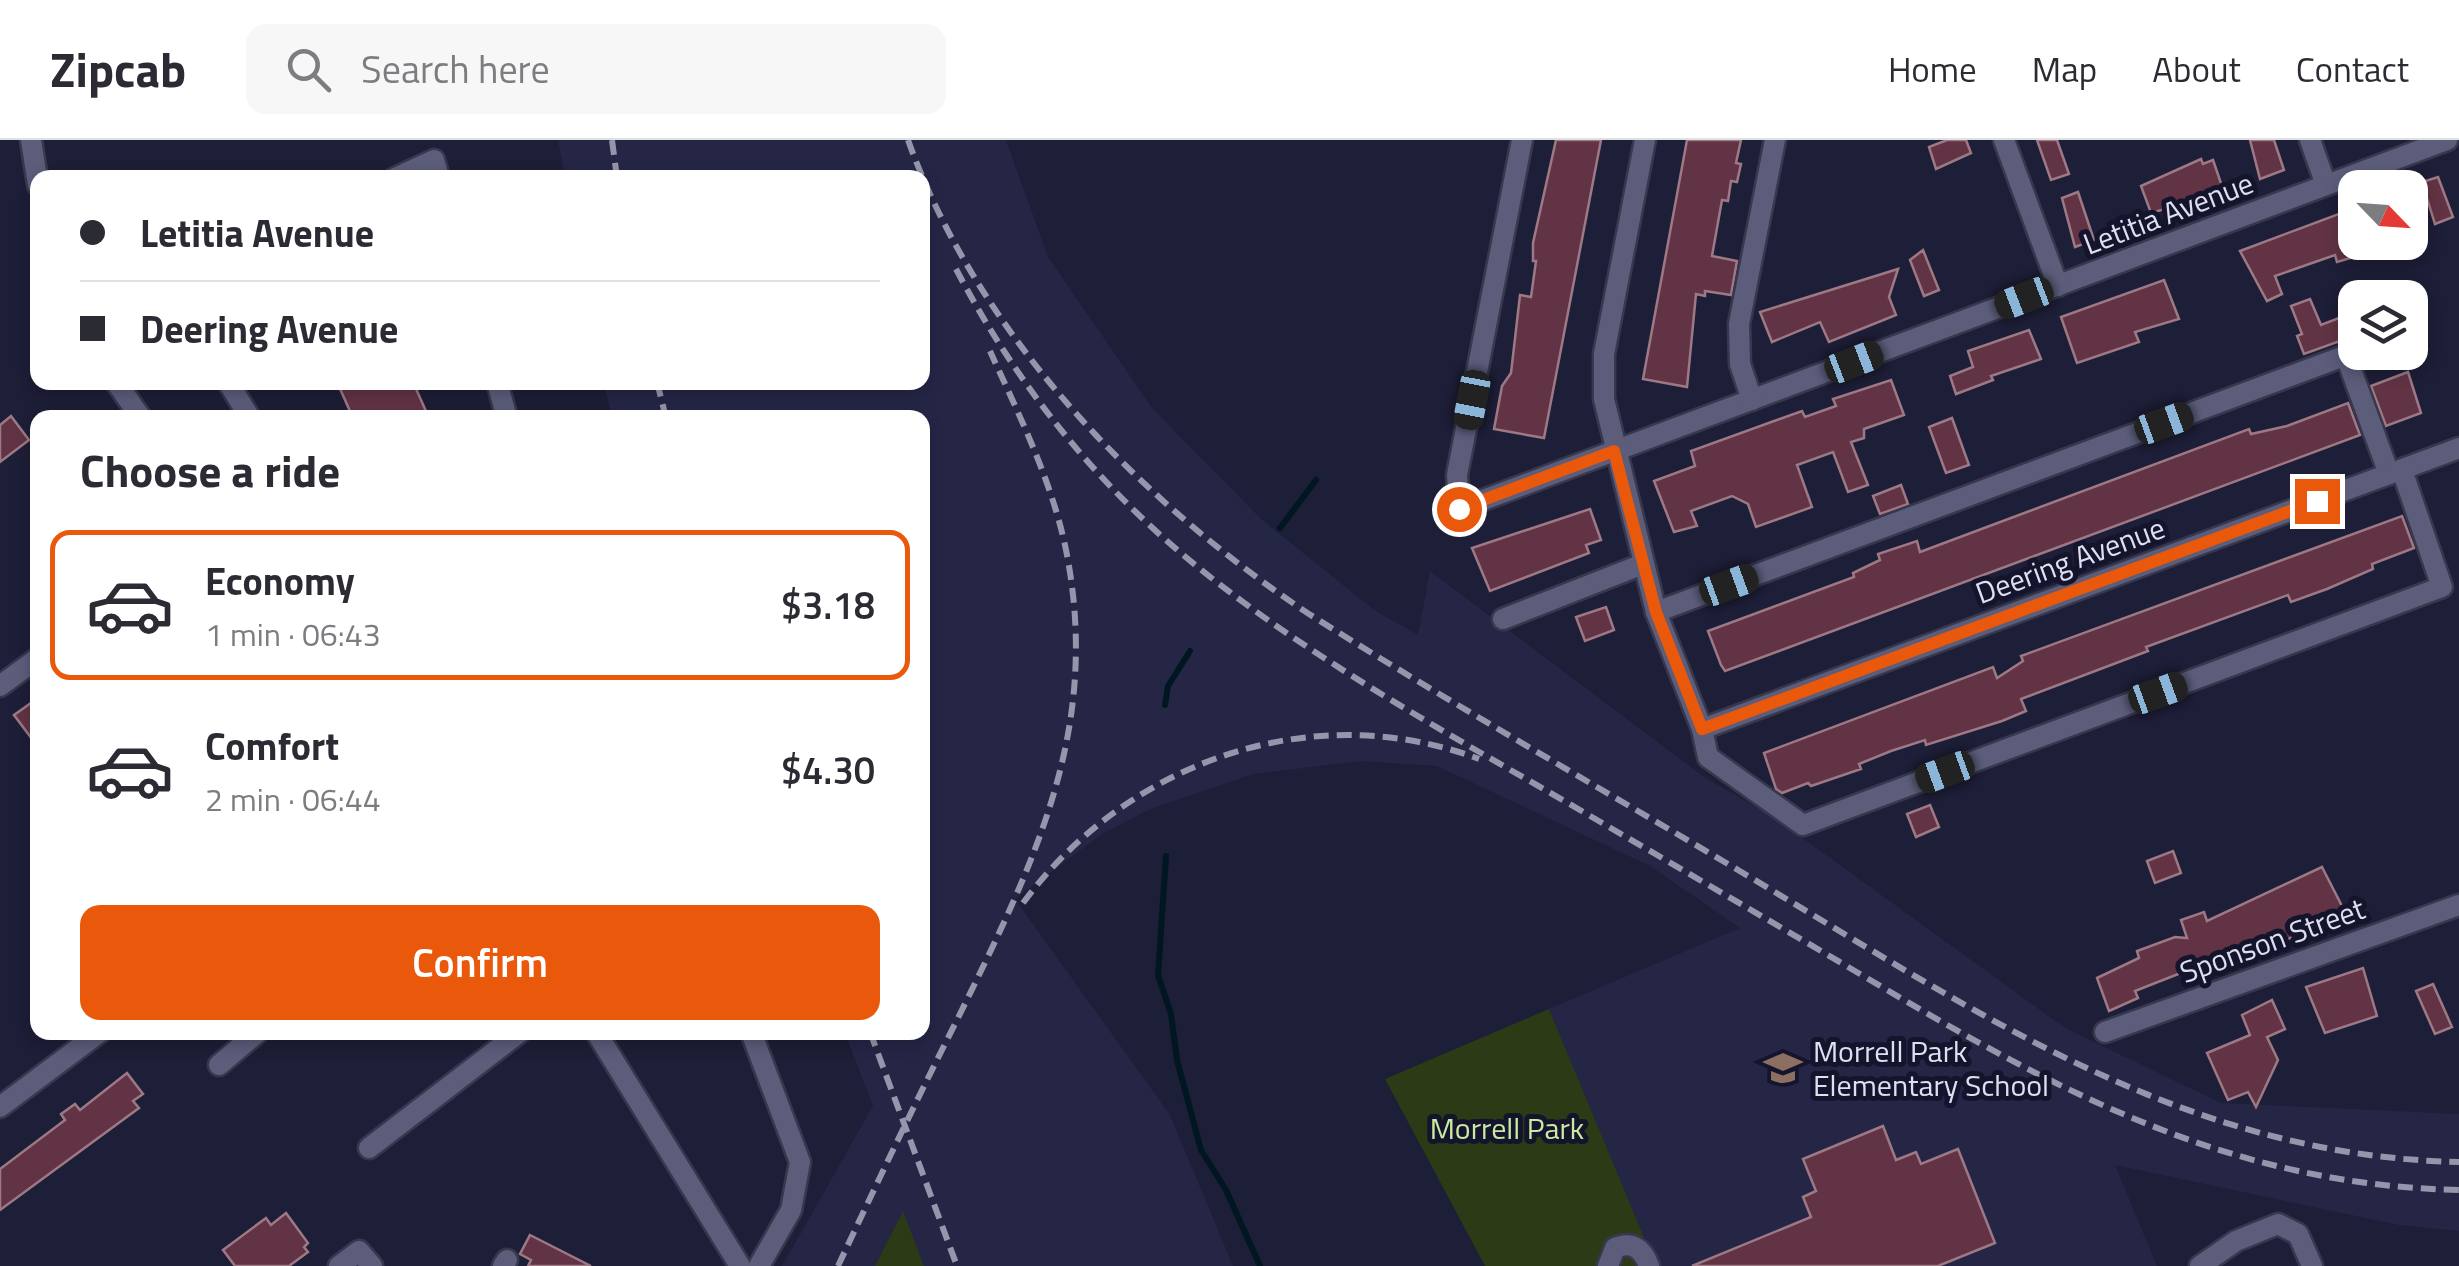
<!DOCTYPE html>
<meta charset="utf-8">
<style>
:root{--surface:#fff;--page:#f7f7f7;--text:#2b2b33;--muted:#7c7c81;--line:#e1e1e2;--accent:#ea580c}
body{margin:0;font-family:"Titillium Web",sans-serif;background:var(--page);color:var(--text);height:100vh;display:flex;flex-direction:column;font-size:38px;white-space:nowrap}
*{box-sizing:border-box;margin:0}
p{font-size:32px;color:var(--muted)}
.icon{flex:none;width:55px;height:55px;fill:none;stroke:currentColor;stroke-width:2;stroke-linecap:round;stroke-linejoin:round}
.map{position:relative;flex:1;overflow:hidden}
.details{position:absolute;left:30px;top:270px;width:900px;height:630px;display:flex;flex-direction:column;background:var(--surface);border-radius:20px;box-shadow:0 5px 15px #0003}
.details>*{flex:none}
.guide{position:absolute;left:30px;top:30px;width:900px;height:220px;border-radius:20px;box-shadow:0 5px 15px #0003;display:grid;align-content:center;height:220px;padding:0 50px;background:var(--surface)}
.needle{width:65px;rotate:115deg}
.fabs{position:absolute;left:2338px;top:30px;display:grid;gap:20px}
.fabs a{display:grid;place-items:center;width:90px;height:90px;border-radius:20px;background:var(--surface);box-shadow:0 5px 15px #0003;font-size:50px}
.end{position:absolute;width:45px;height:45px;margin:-22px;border:12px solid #ea580c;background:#fff;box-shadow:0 0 0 5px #fff}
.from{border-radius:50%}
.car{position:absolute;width:30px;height:60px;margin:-30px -15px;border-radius:12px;box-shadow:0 0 8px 2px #0007;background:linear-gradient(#222 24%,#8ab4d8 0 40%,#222 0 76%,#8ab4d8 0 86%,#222 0)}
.guide b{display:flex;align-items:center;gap:35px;height:95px;font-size:38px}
.guide b+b{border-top:2px solid var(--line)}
.guide i{width:25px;height:25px;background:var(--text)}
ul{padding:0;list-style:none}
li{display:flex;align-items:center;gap:30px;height:150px;margin:0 20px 15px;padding:0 30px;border:5px solid transparent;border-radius:20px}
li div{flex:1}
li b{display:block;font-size:38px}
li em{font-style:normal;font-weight:600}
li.selected{border-color:var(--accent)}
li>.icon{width:90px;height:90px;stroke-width:1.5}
h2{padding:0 50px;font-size:45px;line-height:120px}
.button{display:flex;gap:20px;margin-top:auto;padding:20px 50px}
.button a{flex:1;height:115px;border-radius:20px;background:var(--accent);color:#fff;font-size:40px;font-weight:600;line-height:115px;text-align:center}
header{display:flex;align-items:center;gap:60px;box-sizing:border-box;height:140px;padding:0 50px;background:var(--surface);border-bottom:2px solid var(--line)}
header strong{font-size:48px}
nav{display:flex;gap:55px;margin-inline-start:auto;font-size:35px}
.search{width:700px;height:90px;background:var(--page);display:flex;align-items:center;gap:25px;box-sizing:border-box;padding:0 35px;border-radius:20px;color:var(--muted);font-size:38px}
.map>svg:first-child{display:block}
.built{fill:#252646}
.green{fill:#2c3a16}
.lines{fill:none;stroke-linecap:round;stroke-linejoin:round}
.stream{stroke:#001621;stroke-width:6}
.building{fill:#613345;stroke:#9d7985;stroke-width:2.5}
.minor-casing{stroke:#37374d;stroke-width:25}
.minor{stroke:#5b5d7b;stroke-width:20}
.rail{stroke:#9596ab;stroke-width:6;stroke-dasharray:15 8;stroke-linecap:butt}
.route{stroke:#ea580c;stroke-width:12}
.labels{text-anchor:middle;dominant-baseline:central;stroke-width:10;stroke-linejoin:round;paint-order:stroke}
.street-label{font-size:30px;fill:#dee0f2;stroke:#14142d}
.poi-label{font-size:30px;fill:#dee0f2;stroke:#14142d;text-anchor:start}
.park-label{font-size:30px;fill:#cae9a1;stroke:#14142d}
</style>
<header>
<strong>Zipcab</strong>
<div class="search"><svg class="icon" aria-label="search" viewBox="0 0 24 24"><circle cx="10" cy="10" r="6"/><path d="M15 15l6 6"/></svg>Search here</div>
<nav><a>Home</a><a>Map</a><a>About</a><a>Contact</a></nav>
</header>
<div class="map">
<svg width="2459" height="1126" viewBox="0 0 2459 1126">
<rect width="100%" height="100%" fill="#1d1e37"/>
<!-- built -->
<polygon class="built" points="558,0 1006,0 1048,117 1152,268 1261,379 1374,470 1418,495 1430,431 1704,637 1772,676 2065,888 2221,963 2459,974 2459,1091 2399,1085 2115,1025 2157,1126 1656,1126 1549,869 1740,788 1650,726 1437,626 1361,621 1253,634 1150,669 1102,694 1015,759 1170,975 1233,1126 924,1126 903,1072 875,1126 782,1126 873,966 845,893 922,892 922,278 612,277 604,243 922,242 922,38 565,37"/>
<!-- green -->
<g class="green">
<polygon points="1549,869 1656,1126 1485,1126 1385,939"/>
<polygon points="903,1071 924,1126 875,1126"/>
</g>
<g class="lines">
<!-- stream -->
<g class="stream">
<polyline points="1280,388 1316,340"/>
<polyline points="1165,565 1168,546 1190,511"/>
<polyline points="1166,716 1158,835 1171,874 1177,920 1201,1010 1226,1050 1260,1126"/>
</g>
</g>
<!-- building -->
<g class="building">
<polygon points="1556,0 1601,0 1544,298 1494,289 1502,246 1511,233 1520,155 1531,157 1536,121 1533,121 1533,103"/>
<polygon points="1687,0 1741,0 1736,23 1741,24 1737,42 1731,41 1728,61 1722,60 1712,116 1737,121 1731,155 1705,151 1705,156 1696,154 1687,247 1643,239"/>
<polygon points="1947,0 1966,0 1971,13 1936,29 1929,7"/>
<polygon points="2037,0 2057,0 2069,34 2051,40"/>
<polygon points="2250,0 2274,0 2284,30 2260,39"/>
<polygon points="2201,19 2203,24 2213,20 2224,52 2151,73 2141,46"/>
<polygon points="2438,37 2453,77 2435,84 2422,42"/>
<polygon points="2078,52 2094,100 2075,107 2062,58"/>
<polygon points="2344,72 2358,103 2350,106 2354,117 2337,122 2335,115 2275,136 2282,154 2267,161 2240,111"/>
<polygon points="1923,110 1939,150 1924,156 1910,120"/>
<polygon points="1898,129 1889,157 1896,175 1829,202 1820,182 1772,202 1760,172"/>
<polygon points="2164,140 2179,179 2135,192 2139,202 2077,223 2061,177"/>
<polygon points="2310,159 2321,185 2347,175 2354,196 2304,214 2297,196 2302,194 2291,166"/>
<polygon points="2029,190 2041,219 1991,236 1993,240 1956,254 1950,236 1973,227 1968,211"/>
<polygon points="2408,232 2421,273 2386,286 2371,246"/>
<polygon points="1891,240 1904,275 1864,289 1864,298 1851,302 1868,345 1848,352 1833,312 1797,325 1812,367 1756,387 1748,364 1732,356 1691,371 1697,386 1674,392 1654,341 1695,326 1691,311 1802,271 1805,277 1836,266 1833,259"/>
<polygon points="337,242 413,242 429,278 353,278"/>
<polygon points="2348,263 2360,295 1725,531 1721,525 1708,491 1854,437 1853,433 1880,420 1878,414 1917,401 1920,412 2249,289 2251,294 2287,286"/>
<polygon points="11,276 29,300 0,322 0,285"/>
<polygon points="1952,278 1969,325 1946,333 1929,287"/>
<polygon points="1901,345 1908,364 1880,374 1873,356"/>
<polygon points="1590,369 1601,400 1586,405 1589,413 1490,451 1472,408"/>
<polygon points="2402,376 2414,408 2372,424 2373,429 2327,449 2291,462 2288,455 2146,507 2148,511 2021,559 2026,571 2002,581 1926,605 1925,600 1891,611 1859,624 1861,629 1811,646 1808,643 1782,653 1776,649 1764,613 1993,527 1997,538 2023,521 2021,516"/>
<polygon points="1606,467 1614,490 1585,501 1576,477"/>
<polygon points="38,558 38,607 14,575"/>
<polygon points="1930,665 1939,687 1916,697 1907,674"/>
<polygon points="2173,711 2181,733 2155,743 2147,721"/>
<polygon points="2322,727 2345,772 2284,801 2282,797 2236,818 2197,831 2196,827 2135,851 2138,858 2109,871 2097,838 2139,818 2137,811 2175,797 2187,798 2181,780 2204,772 2207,781"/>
<polygon points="2363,828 2377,876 2325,893 2306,847"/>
<polygon points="2433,844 2452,887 2435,894 2416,851"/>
<polygon points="2272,860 2285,889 2267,897 2278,920 2256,967 2248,952 2228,960 2207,913 2250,895 2242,875"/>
<polygon points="127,933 143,954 133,961 139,968 0,1070 0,1029 65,980 61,974 75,964 80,970"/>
<polygon points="1883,986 1896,1020 1916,1012 1921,1024 1958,1009 1995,1103 1938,1126 1692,1126 1811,1077 1803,1057 1816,1051 1803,1019"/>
<polygon points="286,1073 308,1103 304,1107 308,1112 289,1126 235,1126 223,1110 266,1078 271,1085"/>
<polygon points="530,1095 591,1126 528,1126 531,1120 520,1114"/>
</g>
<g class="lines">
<!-- minor casing -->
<g class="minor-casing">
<g id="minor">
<polyline points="31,0 38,45"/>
<polyline points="1522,0 1457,335 1459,369 2447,0"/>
<polyline points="1645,0 1604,214 1604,259 1656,472 1702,589 1708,617 1803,685 2442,447 2402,330"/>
<polyline points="2004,0 2058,146"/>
<polyline points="2310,0 2326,45"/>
<polyline points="395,38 434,20 439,38"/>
<polyline points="2346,216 2389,334"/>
<polyline points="116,242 141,278"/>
<polyline points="228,242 250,278"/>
<polyline points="497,242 507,278"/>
<polyline points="1752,260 1740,224 1739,184 1775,0"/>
<polyline points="1656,472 2355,212"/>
<polyline points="1503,479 1643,424"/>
<polyline points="0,546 38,518"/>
<polyline points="1702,589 2459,308"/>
<polyline points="596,892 740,1126"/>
<polyline points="751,892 800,1022 791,1070 759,1126"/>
<polyline points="2105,892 2459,765"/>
<polyline points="219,925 258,892"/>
<polyline points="0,967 100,892"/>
<polyline points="369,1008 520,892"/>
<polyline points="339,1126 359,1111 372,1126"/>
<polyline points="503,1126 507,1120"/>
<path d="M1608,1126L1615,1108C1633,1100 1643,1110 1649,1126"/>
<polyline points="2200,1126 2236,1101 2278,1084 2298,1094 2312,1126"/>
</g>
</g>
<!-- minor -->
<use href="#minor" class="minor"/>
<!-- rail -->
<g class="rail">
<polyline points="612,0 617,38"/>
<path d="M908,0C978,195 1139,361 1309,474C1450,563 1595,645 1738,730C1969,867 2180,1016 2459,1022"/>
<path d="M956,129C1010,232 1080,324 1167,401C1294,513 1463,601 1609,687C1693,736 1777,785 1860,834C2053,949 2228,1045 2459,1050"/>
<polyline points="657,242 666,278"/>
<path d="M1023,763C1127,622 1312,556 1479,619"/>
<polyline points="870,892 957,1126"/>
<path d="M838,1126C877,1043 916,961 957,880C1034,723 1102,589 1066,410C1052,341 1019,275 990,211"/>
</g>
</g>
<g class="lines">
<!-- route -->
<polyline class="route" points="1459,369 1614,311 1656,472 1702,589 2317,361"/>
</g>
<!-- icons -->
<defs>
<g id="school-bare" transform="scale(3)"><path d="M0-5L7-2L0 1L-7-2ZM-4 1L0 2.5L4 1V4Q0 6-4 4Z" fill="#8d6e63" stroke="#14142d" stroke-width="2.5" paint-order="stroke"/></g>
</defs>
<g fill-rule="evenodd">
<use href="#school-bare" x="1783" y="928"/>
</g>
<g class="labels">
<!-- street labels -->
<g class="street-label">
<text transform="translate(2168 73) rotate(-21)">Letitia Avenue</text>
<text transform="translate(2070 420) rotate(-20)">Deering Avenue</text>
<text transform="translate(2272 800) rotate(-20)">Sponson Street</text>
</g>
<!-- poi labels -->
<g class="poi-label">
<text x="1813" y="911">Morrell Park<tspan x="1813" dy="34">Elementary School</tspan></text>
</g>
<!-- park labels -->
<g class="park-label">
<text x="1507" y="988">Morrell Park</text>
</g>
</g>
</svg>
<div class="fabs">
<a><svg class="needle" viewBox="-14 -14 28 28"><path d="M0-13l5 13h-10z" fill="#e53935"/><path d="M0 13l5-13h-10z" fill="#7c7c81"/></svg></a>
<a><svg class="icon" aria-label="layers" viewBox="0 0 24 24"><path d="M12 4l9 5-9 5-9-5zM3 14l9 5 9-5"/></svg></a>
</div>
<i class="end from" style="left:1459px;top:369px"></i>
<i class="end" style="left:2317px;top:361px"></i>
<i class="car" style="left:2024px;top:158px;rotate:249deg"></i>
<i class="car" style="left:1854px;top:222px;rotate:69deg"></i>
<i class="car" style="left:1472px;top:260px;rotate:191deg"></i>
<i class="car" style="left:2164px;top:283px;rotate:70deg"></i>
<i class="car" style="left:1729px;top:445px;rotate:70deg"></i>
<i class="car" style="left:2158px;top:553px;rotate:70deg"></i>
<i class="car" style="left:1945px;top:632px;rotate:250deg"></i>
<div class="guide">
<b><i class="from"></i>Letitia Avenue</b>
<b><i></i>Deering Avenue</b>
</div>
<section class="details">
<h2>Choose a ride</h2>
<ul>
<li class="selected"><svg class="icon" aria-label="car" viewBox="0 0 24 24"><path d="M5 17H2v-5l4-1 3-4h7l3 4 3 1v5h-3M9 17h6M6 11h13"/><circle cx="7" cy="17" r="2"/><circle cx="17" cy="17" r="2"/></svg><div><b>Economy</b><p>1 min · 06:43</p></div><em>$3.18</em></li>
<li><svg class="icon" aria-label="car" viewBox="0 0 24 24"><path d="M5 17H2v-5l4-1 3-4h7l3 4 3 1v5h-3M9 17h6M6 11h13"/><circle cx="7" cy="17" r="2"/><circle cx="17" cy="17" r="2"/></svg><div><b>Comfort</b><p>2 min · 06:44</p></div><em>$4.30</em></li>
</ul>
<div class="button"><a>Confirm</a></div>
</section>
</div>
